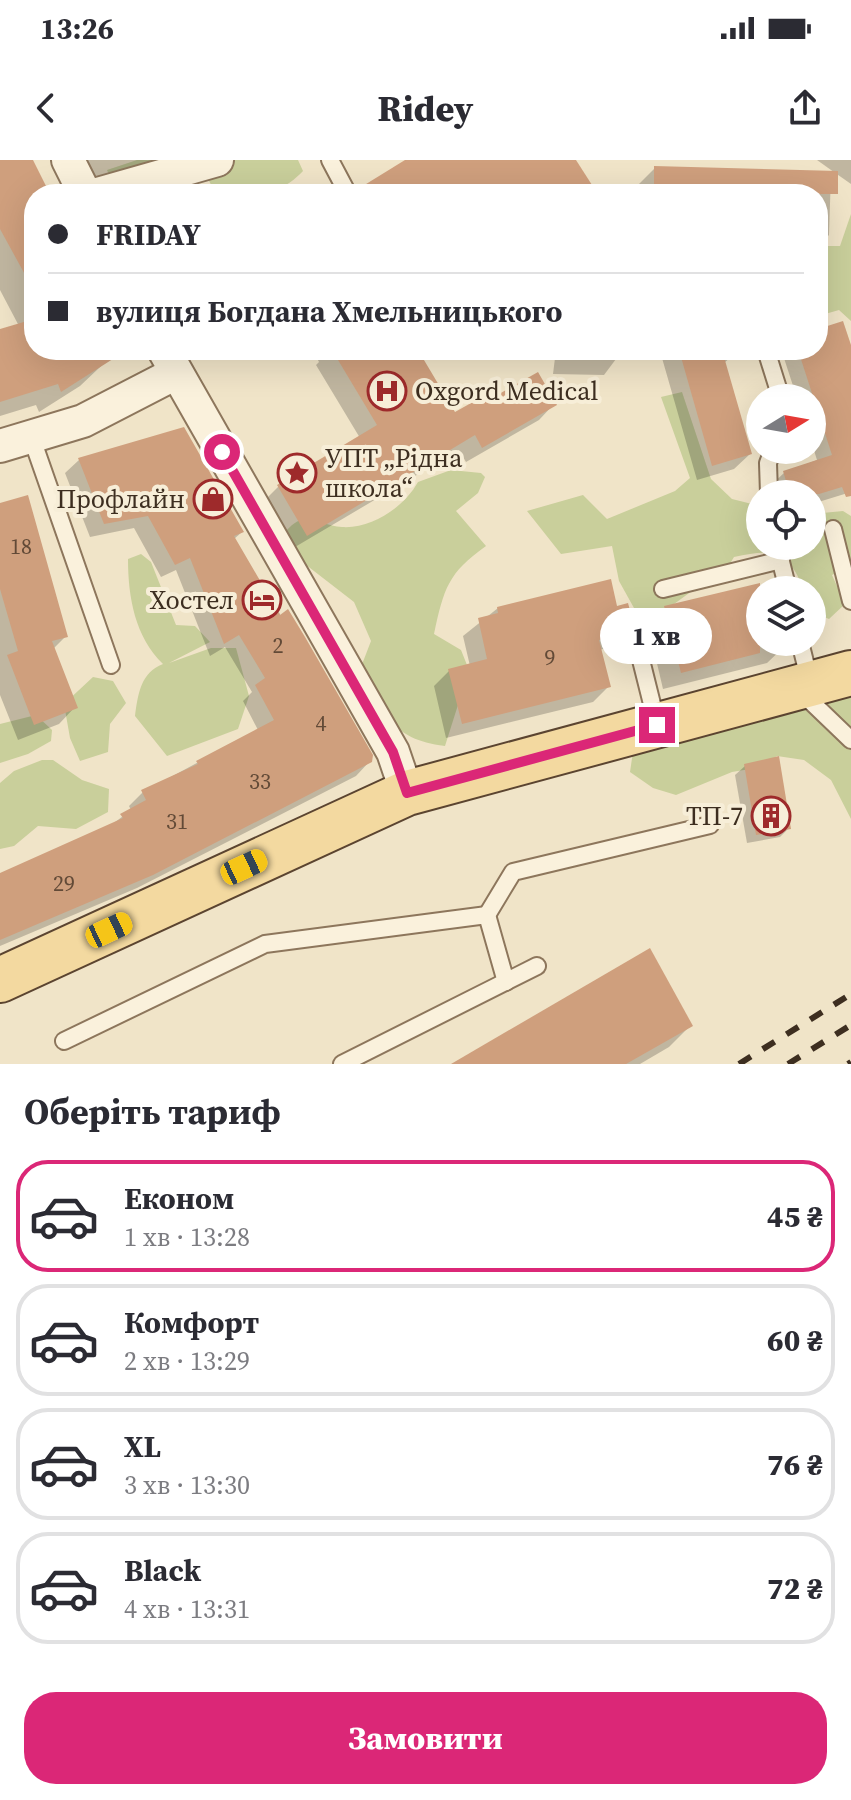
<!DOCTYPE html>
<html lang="uk">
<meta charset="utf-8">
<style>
:root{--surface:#fff;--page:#f2f2f3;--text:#2b2b33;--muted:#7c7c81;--line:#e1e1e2;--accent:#db2777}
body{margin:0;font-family:"Source Serif 4",serif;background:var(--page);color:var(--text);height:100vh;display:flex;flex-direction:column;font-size:30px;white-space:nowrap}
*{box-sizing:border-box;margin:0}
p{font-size:26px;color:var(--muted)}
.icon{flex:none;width:44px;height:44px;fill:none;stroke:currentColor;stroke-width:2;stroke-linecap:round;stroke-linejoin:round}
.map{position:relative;height:904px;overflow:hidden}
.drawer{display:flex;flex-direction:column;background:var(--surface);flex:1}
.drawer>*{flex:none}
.banner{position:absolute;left:24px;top:24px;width:804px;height:176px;border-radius:32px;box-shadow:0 8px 32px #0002;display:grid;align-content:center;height:176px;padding:0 24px;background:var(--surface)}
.needle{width:52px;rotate:79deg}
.fabs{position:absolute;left:746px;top:224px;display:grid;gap:16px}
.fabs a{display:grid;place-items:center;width:80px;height:80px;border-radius:50%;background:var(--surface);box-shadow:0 8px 32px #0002;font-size:40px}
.end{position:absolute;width:36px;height:36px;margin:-18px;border:10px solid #db2777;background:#fff;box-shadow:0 0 0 4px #fff}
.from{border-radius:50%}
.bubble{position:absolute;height:56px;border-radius:28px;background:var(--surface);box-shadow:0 8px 32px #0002;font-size:26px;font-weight:800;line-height:56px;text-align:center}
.car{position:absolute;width:24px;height:48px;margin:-24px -12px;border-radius:10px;box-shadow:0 0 6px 2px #0007;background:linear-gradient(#f5c518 24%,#345 0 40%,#f5c518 0 76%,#345 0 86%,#f5c518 0)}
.banner b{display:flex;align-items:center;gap:28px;height:76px;font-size:30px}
.banner b+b{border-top:2px solid var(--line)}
.banner i{width:20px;height:20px;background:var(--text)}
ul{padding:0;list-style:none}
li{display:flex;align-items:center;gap:24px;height:112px;margin:0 16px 12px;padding:0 8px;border:4px solid var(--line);border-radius:32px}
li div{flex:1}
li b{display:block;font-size:30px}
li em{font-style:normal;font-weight:800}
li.selected{border-color:var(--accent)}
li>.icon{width:72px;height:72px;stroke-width:1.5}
h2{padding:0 24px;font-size:36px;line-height:96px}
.action{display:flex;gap:16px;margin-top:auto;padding:16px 24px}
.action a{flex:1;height:92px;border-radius:32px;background:var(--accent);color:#fff;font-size:32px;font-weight:800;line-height:92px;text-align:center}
.status{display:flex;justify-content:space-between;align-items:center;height:56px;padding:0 40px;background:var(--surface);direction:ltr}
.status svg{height:22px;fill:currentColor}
header{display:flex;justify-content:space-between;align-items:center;height:104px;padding:0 24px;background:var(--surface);font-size:36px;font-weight:800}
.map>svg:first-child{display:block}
.green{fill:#c9cf9b}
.shadow{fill:#0003}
.building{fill:#cf9f7d}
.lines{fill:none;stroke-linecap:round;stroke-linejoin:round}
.service-casing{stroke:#8d765c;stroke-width:20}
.minor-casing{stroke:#8d765c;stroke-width:36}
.primary-casing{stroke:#5b4430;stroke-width:48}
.service{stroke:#faf1dc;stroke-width:16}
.minor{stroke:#faf1dc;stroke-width:32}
.primary{stroke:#f3d9a0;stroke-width:44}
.rail{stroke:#3d2e20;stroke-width:6;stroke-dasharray:14 14;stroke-linecap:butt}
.route{stroke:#db2777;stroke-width:10}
.labels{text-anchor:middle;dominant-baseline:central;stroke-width:8;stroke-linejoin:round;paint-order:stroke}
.number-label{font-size:22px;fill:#624a37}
.poi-label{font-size:26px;fill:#3d2e20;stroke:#f7eed8;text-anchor:end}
</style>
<div class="status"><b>13:26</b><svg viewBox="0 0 49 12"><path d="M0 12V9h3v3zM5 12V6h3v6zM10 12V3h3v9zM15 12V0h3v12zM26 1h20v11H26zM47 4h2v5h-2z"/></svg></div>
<header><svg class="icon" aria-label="back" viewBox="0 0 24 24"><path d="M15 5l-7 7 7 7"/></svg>Ridey<svg class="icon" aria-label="share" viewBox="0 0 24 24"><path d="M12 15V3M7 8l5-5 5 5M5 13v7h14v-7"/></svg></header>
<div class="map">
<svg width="851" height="904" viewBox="0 0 851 904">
<rect width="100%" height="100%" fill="#f0e4c8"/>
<!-- green -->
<g class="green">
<path d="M137,0H298L303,11C275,40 254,34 216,34L208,19H111L107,10Z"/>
<polygon points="851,54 851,161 839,150 818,156 818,86 840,86"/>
<path d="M682,232L711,319L732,339L760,346V386H812V354L843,351L851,356V406L832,415L845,444L829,459L812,452V430H804C788,389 772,389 734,397L722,417L696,428L644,466L619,421L612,386L561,394L527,351L583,335L607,359L675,331L690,318L661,237Z"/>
<path d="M451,310L481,313L485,317L478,333L456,351L486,386C448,413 444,428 434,474L461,490L469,510L445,586C390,579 384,553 361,507L371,481L354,442L292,394L286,371C307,347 319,366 342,367C372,369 404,347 418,322Z"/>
<path d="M141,394L151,402L176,465L195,466L210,482L169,503L211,488H236L249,536L238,569L167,596L135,556C138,534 141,512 163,504C135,477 128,437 128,399Z"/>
<polygon points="851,510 851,659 831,620 804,600 777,596 756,608 732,612 676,635 653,628 630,612 635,578"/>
<polygon points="93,517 113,521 126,543 110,564 108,592 80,601 70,578 64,544"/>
<polygon points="36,555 52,570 51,581 28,594 0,603 0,564"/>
<polygon points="42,600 53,600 82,620 109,629 108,652 76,669 38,666 14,686 0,689 0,623 14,611"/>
</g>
<!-- shadow -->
<g class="shadow">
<polygon points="0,0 30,0 48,34 34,34 34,190 118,190 80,226 39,252 36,245 0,256 0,171 19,166 0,130"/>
<polygon points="72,0 163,0 84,24"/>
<polygon points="817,0 851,0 851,24 831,10"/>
<polygon points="655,8 831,13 829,75 818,86 818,34 639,34 639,24"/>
<polygon points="818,171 851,191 851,332 812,344 812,334 774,334 771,325 784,313 817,300 812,284 812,238 797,238 782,192 818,190"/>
<polygon points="313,190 416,190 455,255 498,237 554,244 539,260 466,302 459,290 290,390 262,343 278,327 360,278 316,205 319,202"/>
<polygon points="556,190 739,190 724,203 750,294 734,309 697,320 662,198 619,195 604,215 553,214"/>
<polygon points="79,300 242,372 234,379 370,601 356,616 137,728 0,786 0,716 110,666 131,650 129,646 143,632 258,570 243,541 252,532 225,487 210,496 176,410 161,417 134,368 90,377 65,313"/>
<polygon points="0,345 66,476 53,489 75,547 59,564 18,580 0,535"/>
<polygon points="769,423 770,430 760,430 760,482 784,482 785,486 767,503 663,529 648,465 665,448"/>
<polygon points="498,448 616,448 632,465 607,488 599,490 608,527 593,542 446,578 434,526 449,511 470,506 463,476"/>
<polygon points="745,606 789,668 780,677 747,683 735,615"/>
<polygon points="691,865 669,887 640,904 455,904"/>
</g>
<!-- building -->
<g class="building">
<polygon points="0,0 33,0 50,34 34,34 34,131 0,69"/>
<polygon points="405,0 576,0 592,25 578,34 359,34 358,29"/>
<polygon points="654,6 838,11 838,34 654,34"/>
<polygon points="34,159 34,190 127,190 61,232 58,224 0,242 0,169"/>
<polygon points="843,161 851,185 851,336 846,337 842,327 819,334 790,334 783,311 832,295 798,190 818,190 818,169"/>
<polygon points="332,190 418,190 455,252 496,229 499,234 538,212 557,245 482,288 475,275 307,376 277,325 377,265"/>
<polygon points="679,190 722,190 752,294 712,306"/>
<polygon points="184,267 244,372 234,376 280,455 288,449 305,477 373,595 372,602 153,715 0,780 0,713 123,658 120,654 146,640 141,630 198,604 196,601 274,560 255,525 265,518 239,475 224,484 190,398 175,405 148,356 104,364 78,298"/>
<polygon points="28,335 68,477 52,481 78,548 34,565 7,495 18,491 0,429 0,343"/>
<polygon points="611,419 617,446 628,443 634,465 624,473 599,480 611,527 462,564 448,509 487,499 478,458 498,453 497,447"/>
<polygon points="760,423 760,493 681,513 664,446"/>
<polygon points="779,596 791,669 756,675 744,604"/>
<polygon points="650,788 693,866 626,904 451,904"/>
</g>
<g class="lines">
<!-- service casing -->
<g class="service-casing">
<g id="service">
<polyline points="330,0 348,34"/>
<polyline points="766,190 781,238"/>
<polyline points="31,276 111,505"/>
<polyline points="769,334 768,303 773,290"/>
<polyline points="833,369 851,441"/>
<polyline points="777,386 788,430"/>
<polyline points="663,429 781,400"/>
<polyline points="635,476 657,564"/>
<polyline points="800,482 810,522"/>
<polyline points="801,532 851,580"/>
<polyline points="487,755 513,712 710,665"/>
<polyline points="64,881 265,784 487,755 506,822"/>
<polyline points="342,904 537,806"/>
</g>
</g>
<!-- minor casing -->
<g class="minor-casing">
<g id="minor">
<polyline points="68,0 85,34"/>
<polyline points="98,34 217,0"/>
<polyline points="164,190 393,592 407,633"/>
<polyline points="0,286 83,261 176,213"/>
</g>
</g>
<!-- primary casing -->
<g class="primary-casing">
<polyline id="primary" points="0,820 407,633 851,513"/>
</g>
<!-- service -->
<use href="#service" class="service"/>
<!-- minor -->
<use href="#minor" class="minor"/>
<!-- primary -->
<use href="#primary" class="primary"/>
<!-- rail -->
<g class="rail">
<polyline points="739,904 851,834"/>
<polyline points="788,904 851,865"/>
<polyline points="848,904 851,902"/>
</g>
</g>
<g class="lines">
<!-- route -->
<polyline class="route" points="222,292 393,592 407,633 657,565"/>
</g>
<!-- icons -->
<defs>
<g id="hospital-ring" transform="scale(2)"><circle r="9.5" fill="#f7eed8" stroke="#9e2a2b" stroke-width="1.5"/><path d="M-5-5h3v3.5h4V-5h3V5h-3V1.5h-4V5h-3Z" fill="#9e2a2b"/></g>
<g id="sight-ring" transform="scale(2)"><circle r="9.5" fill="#f7eed8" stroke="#9e2a2b" stroke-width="1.5"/><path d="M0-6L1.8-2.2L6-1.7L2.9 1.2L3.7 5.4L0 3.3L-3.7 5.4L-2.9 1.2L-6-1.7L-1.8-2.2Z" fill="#9e2a2b"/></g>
<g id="shop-ring" transform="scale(2)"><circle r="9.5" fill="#f7eed8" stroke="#9e2a2b" stroke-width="1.5"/><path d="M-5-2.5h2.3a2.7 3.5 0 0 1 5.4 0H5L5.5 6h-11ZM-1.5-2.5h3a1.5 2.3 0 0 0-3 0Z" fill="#9e2a2b"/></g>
<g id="hotel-ring" transform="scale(2)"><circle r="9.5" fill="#f7eed8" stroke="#9e2a2b" stroke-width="1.5"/><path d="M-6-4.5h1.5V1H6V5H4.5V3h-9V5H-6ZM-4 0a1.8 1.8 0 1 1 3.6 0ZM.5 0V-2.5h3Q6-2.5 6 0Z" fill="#9e2a2b"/></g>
<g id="building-ring" transform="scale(2)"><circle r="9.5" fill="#f7eed8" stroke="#9e2a2b" stroke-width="1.5"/><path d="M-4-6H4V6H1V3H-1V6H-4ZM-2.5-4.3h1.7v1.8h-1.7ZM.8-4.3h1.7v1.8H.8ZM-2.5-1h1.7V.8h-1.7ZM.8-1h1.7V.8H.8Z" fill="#9e2a2b"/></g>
</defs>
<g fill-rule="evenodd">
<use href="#hospital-ring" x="387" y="231"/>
<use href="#sight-ring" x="297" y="313"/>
<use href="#shop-ring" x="213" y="339"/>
<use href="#hotel-ring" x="262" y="440"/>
<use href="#building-ring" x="771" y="656"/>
</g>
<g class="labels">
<!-- number labels -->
<g class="number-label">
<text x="21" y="386">18</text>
<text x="278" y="485">2</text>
<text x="550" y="497">9</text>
<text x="321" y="563">4</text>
<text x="260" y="621">33</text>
<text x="177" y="661">31</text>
<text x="64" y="723">29</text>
</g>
<!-- poi labels -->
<g class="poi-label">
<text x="415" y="231" text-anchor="start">Oxgord Medical</text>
<text x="325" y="298" text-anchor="start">УПТ „Рідна<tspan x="325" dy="30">школа“</tspan></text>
<text x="185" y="339">Профлайн</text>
<text x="234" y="440">Хостел</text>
<text x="743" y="656">ТП-7</text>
</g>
</g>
</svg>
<div class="fabs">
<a><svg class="needle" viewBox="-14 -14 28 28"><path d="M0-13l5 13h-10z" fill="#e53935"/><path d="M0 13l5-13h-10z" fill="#7c7c81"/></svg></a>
<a><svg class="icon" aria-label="locate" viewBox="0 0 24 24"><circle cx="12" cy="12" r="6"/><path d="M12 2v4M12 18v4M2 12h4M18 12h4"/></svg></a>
<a><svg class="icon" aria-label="layers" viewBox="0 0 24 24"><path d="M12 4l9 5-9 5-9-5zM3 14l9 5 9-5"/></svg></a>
</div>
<i class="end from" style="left:222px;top:292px"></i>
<i class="end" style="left:657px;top:565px"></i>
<div class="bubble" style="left:600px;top:448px;width:112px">1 хв</div>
<i class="car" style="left:244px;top:707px;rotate:65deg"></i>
<i class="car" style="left:109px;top:770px;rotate:65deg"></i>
<div class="banner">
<b><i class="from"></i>FRIDAY</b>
<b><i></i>вулиця Богдана Хмельницького</b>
</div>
</div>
<section class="drawer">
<h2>Оберіть тариф</h2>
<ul>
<li class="selected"><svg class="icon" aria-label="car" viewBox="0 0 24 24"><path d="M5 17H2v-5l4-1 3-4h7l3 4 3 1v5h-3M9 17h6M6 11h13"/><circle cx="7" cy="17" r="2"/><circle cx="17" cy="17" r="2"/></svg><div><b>Економ</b><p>1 хв · 13:28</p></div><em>45 ₴</em></li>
<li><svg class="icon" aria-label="car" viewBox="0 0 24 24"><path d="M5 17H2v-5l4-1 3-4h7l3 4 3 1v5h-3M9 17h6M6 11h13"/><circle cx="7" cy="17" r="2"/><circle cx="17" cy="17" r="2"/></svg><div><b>Комфорт</b><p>2 хв · 13:29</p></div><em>60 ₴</em></li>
<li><svg class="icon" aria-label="car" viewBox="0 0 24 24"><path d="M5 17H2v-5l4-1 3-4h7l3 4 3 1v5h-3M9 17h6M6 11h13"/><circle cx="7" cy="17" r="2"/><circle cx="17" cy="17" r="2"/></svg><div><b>XL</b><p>3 хв · 13:30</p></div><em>76 ₴</em></li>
<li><svg class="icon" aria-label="car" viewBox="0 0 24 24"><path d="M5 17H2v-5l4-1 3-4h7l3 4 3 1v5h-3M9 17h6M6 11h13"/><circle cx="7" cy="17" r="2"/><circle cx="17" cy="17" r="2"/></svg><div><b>Black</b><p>4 хв · 13:31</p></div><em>72 ₴</em></li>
</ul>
<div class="action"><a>Замовити</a></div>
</section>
